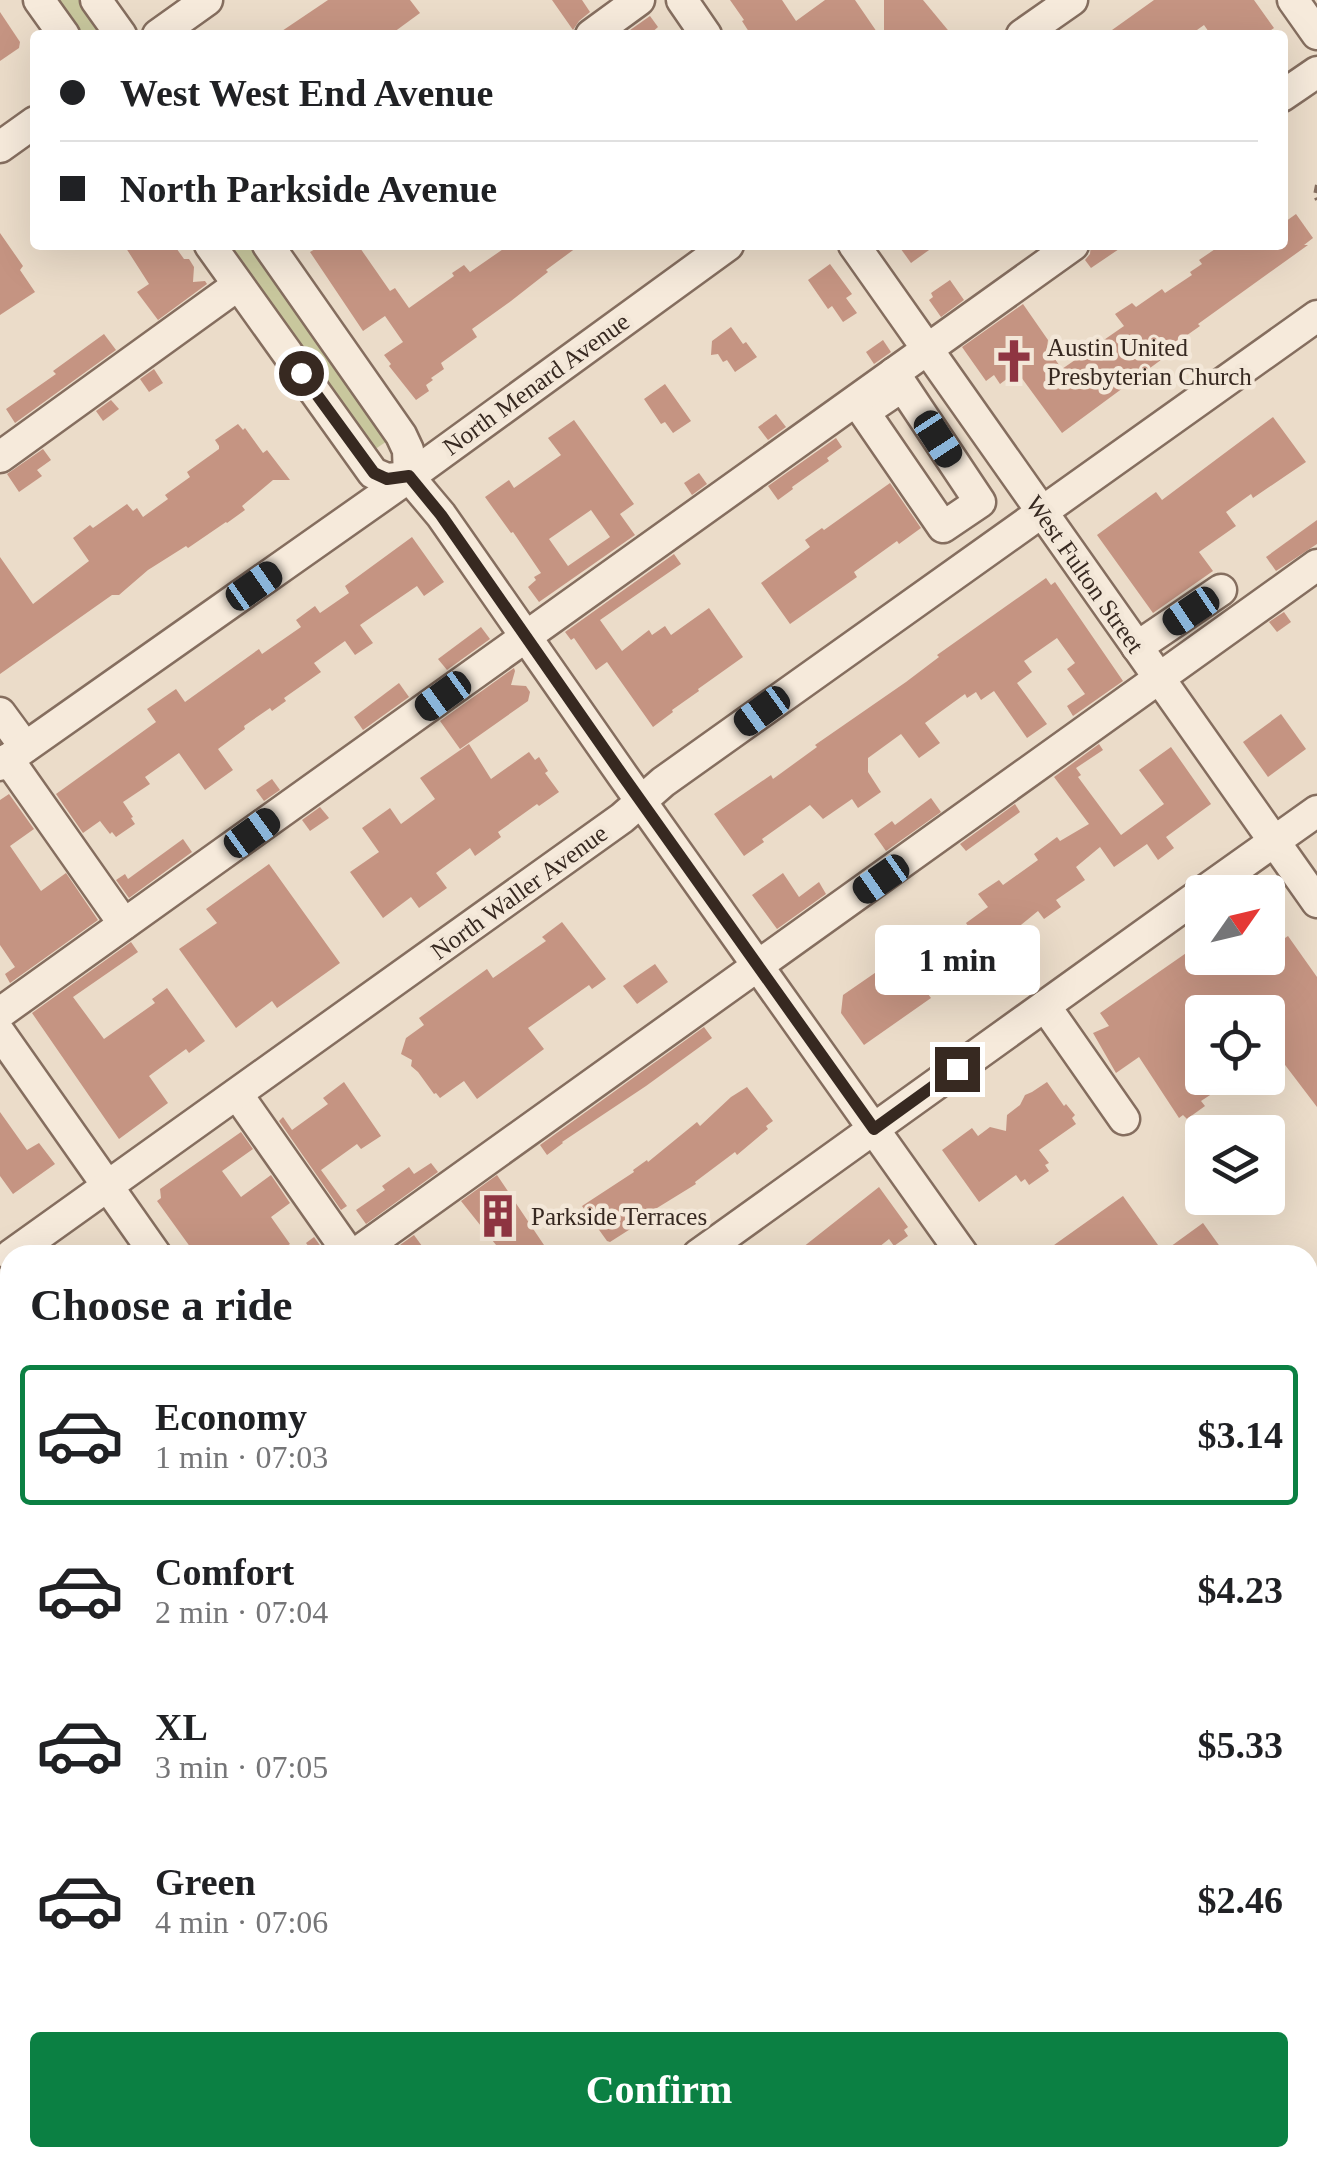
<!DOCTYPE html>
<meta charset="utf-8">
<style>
:root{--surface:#fff;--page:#f2f2f2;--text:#202124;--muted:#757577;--line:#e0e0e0;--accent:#0b8043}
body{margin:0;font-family:Georgia,serif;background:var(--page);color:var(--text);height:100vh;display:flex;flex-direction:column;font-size:38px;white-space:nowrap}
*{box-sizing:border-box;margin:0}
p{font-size:32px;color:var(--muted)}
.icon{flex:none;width:55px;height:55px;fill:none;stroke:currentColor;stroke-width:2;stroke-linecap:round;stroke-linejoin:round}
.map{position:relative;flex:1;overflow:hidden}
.details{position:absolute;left:0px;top:1245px;width:1318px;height:922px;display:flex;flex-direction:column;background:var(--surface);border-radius:30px 30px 0 0;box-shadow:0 10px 40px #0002}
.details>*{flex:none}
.hud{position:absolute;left:30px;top:30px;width:1258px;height:220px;border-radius:10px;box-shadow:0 10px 40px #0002;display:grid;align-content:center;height:220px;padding:0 30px;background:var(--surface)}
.needle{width:65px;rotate:56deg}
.buttons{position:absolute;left:1185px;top:875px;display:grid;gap:20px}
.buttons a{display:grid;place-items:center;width:100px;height:100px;border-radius:10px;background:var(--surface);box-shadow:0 10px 40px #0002;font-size:50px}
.end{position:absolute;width:45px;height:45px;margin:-22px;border:12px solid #372921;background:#fff;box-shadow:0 0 0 5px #fff}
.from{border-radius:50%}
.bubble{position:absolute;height:70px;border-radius:10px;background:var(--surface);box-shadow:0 10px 40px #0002;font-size:32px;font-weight:800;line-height:70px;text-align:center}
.car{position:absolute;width:30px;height:60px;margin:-30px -15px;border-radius:12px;box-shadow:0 0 8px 2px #0007;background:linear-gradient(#222 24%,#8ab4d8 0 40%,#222 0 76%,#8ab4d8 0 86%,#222 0)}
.hud b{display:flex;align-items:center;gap:35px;height:95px;font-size:38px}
.hud b+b{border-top:2px solid var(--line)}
.hud i{width:25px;height:25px;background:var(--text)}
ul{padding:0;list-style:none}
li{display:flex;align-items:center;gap:30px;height:140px;margin:0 20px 15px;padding:0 10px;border:5px solid transparent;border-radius:10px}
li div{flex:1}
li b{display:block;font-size:38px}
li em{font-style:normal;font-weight:800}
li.selected{border-color:var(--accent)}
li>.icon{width:90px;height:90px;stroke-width:1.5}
h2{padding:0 30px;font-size:45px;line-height:120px}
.action{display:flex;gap:20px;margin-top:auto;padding:20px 30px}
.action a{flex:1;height:115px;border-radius:10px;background:var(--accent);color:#fff;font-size:40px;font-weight:800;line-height:115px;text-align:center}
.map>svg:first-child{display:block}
.green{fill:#c8c79d}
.building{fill:#c59482;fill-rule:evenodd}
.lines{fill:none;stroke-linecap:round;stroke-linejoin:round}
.minor-casing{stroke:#856e5f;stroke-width:35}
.major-casing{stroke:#543d33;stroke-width:42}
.path{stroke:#856e5f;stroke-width:4;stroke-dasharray:8 5;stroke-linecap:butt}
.minor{stroke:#f6eadb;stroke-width:30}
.major{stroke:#eacaa5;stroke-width:38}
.route{stroke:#372921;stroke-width:12}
.labels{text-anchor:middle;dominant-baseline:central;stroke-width:9;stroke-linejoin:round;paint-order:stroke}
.poi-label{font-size:25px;fill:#372921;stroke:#f3e7d8;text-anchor:start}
.street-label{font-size:25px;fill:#372921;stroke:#f3e7d8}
</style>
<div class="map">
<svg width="1317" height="2167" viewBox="0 0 1317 2167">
<rect width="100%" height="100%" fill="#ebdcc9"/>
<!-- green -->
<g class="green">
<polygon points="55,0 88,0 106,26 93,35 80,35"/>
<polygon points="227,245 259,245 393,437 371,452"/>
<polygon points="1317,1871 1317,2053 1308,2040 1308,1878"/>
<polygon points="1101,2158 1161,2158 1148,2167 1117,2167 1109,2160"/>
</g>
<!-- building -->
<g class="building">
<polygon points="328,0 410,0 420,13 390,35 276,35"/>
<polygon points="552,0 582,0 590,12 579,21 573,30"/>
<polygon points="730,0 782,0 796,21 825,0 855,0 879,35 751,35 742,21 744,20"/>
<polygon points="884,0 923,0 952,35 884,35"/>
<polygon points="1154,0 1254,0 1274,28 1264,35 1211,35 1204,25 1190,35 1105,35"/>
<polygon points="0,12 20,42 19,48 0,61"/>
<polygon points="650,16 658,27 649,35 623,35"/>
<polygon points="1296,214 1313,238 1304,245 1308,245 1198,324 1200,326 1166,350 1169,354 1062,433 1021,377 1016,380 1012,375 1000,384 994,375 986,381 962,347 1023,304 1048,340 1047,348 1062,369 1124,326 1115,314 1132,303 1136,307 1162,289 1165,293 1192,275 1190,272 1202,264 1199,260 1221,245 1282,245 1282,224"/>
<polygon points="0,233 23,266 20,270 35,292 0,315"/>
<polygon points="124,245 174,245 184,259 189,259 194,267 193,282 205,281 207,284 158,320 137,292 149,284"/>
<polygon points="322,245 358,245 390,291 395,288 409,308 454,276 452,273 464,265 470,272 509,245 580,245 546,270 548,272 511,301 472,329 477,337 441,363 444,369 431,378 433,380 426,385 429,391 416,400 389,366 391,364 384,355 403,342 385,316 363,331 310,252"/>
<polygon points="898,245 936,245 911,263"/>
<polygon points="1091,245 1125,245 1091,268 1085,260 1090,254"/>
<polygon points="830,264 852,294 846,298 857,313 843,322 832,306 828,309 808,280"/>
<polygon points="950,280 964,300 941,317 929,300 933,297 931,293"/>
<polygon points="731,327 743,344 746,342 757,357 735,372 727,360 723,362 718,354 711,355 712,341"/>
<polygon points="104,334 116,350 15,423 6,409 56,374 53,371"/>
<polygon points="883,340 891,352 874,364 866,352"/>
<polygon points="154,369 163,383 149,392 140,379"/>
<polygon points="665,384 691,421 673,433 665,422 661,424 644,399"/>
<polygon points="111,400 119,409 103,421 96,411"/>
<polygon points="776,414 786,427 768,440 758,427"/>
<polygon points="1273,417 1306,462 1253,498 1251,494 1226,512 1236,526 1199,552 1213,571 1153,613 1097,535 1156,492 1162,500"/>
<path d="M574,420L634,504L620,514L635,535L539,602L528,587L536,580L534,577L541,573L513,532L511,533L485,497L509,480L514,488L561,455L548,438ZM591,510L610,537L568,566L549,539Z"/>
<polygon points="238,424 243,430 245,428 263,453 267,450 290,480 273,480 242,506 245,510 227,523 226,522 188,548 186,546 148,570 119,595 112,595 0,674 0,557 33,604 89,561 73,538 90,525 93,528 127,504 133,511 137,508 143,517 168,499 165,495 190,477 187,472 219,449 219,446 215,440"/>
<polygon points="836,438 842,447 827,458 829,461 792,487 793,489 778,500 768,486"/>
<polygon points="43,449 51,460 37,470 42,476 19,492 7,474"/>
<polygon points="699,473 707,484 692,495 684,483"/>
<polygon points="890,483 921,528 899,544 897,541 854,572 857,577 790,624 761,583 810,547 805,540 822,528 824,530"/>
<polygon points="1317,520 1317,544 1276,571 1266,557"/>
<polygon points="412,537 444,582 424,596 417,586 360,625 373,643 355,655 345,641 314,663 321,672 284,698 286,701 272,711 270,708 244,726 245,729 218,749 233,770 205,790 179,753 145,777 150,784 123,802 133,817 131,818 135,824 116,837 112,832 110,834 100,821 83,833 56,794 156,722 147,709 176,689 185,702 259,649 262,654 301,627 296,620 315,606 320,613 349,593 345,586"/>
<polygon points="674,554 681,564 600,620 622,651 649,630 652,635 665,626 671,635 709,608 743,657 698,689 699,691 672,710 673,712 653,727 607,662 596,670 574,638 571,640 565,632"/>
<polygon points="1046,578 1051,585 1055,582 1123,681 1073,716 1067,706 1085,694 1067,669 1075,663 1057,638 1024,661 1032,672 1017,683 1047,724 1027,738 994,691 981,700 976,692 967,698 965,694 925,723 940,743 919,758 901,734 868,758 868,772 881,792 858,808 852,799 823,819 810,805 762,839 764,842 744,856 714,814 771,775 773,779 817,747 815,745 906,682 939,657 937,655"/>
<polygon points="1284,612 1291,622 1277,632 1269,622"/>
<polygon points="481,627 490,639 447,670 438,659"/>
<polygon points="514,668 515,671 511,685 526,686 530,692 528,701 460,749 440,721"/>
<polygon points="399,683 409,697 363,730 354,717"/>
<polygon points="1281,714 1306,749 1268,777 1243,742"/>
<polygon points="469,744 491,779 529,752 535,760 539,757 548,771 545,773 559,792 539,806 537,804 498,832 501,837 475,856 470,848 436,873 447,888 419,908 411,897 383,918 350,872 379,852 362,828 390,808 401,824 435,799 420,778"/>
<polygon points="1099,744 1103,750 1076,768 1081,775 1078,777 1121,835 1164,804 1139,770 1171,747 1211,804 1166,837 1174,848 1158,860 1147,844 1114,867 1100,847 1076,867 1085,880 1056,900 1061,907 1044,919 1038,911 1016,929 1015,934 1000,944 1004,949 977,968 954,936 968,926 966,923 988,907 978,894 999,880 1003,885 1038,860 1034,854 1057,837 1060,841 1089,824 1054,777"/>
<polygon points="272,779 280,790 264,801 256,790"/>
<polygon points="9,794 34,829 10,846 41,891 66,873 98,920 10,983 5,974 15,967 0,945 0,800"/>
<polygon points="931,798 941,812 886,851 874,834 892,821 895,825"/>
<polygon points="1015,804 1020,812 966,851 960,844"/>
<polygon points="320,807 329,818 310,831 302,820"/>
<polygon points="183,839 192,852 129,898 116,880 125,874 128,879"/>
<polygon points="269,864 340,963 277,1008 272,1001 236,1028 179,949 217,923 206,909"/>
<polygon points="783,873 799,897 819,882 826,894 777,929 752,895"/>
<polygon points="1268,919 1282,940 1288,936 1317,977 1317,1107 1279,1057 1268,1064 1268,1012 1202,1012 1202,1078 1236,1078 1201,1101 1205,1106 1187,1119 1183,1115 1179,1118 1139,1057 1116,1073 1093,1033 1109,1026 1100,1013 1202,942 1202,958 1268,958"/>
<polygon points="562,922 606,979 592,989 589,985 528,1028 544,1049 477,1099 464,1081 440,1098 436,1093 434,1094 418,1072 411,1066 412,1060 401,1054 406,1038 424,1025 419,1018 487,969 493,978 546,941 542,937"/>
<polygon points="131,942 138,952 73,997 104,1039 155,1003 152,999 167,988 205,1041 189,1053 186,1049 149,1076 168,1103 119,1139 32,1013"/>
<polygon points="655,964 668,982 637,1004 623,986"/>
<polygon points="885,966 890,971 897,966 900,970 905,966 906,968 908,967 931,998 864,1045 841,1013 843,995"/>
<polygon points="704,1027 712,1038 646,1086 562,1142 563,1143 547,1155 540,1145"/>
<polygon points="344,1082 381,1136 361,1149 357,1144 321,1170 347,1206 341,1210 279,1121 283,1117 292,1130 328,1104 323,1098"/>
<polygon points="1047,1082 1064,1106 1066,1104 1075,1115 1072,1118 1076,1124 1039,1150 1049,1163 1045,1165 1049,1171 1029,1185 1025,1179 1021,1182 1016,1175 979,1202 942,1150 972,1128 978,1136 990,1127 1006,1131 1007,1115 1020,1105 1025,1095 1032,1092"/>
<polygon points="747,1087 773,1121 766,1126 768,1129 737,1155 735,1152 695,1182 696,1184 644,1216 646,1219 610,1242 607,1241 582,1206 634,1172 633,1170 647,1160 648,1162 697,1122 700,1126 731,1097"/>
<polygon points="0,1112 27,1150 39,1143 55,1164 13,1194 0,1176"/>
<polygon points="241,1132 253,1149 222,1171 241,1197 271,1175 290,1203 271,1217 290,1244 274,1255 196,1255 157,1201 161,1198 160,1189"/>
<polygon points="431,1163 438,1172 366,1224 356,1210 385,1190 382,1186 409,1167 414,1174"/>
<polygon points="497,1175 546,1248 544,1249 549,1255 504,1255 461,1201"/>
<polygon points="879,1187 908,1227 904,1230 908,1236 894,1246 889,1239 869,1255 793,1255"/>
<polygon points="1123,1196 1163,1252 1203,1223 1226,1255 1110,1255 1104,1246 1092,1255 1040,1255"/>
<polygon points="414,1235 422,1246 409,1255 386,1255"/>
<polygon points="314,1237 327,1255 315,1255 306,1243"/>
</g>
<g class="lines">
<!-- minor casing -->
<g class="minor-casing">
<g id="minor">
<polyline points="39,0 64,35"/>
<polyline points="96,0 121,35"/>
<polyline points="682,0 706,35"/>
<polyline points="1293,0 1317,34"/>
<polyline points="158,35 207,0"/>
<polyline points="591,35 639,0"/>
<polyline points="1022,35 1072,0"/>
<polyline points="1282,96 1317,72"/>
<polyline points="0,147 35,122"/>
<polyline points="210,245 373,473 387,479 409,477"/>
<polyline points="268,245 401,435 408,450 409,477"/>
<polyline points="854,245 1317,902"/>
<polyline points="892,393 864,412 943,527 980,502 894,373"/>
<polyline points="0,457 238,285"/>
<polyline points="409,477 441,515 623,776 963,1255"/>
<polyline points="1137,647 1221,590"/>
<polyline points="0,713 25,747"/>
<polyline points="8,759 124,924"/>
<polyline points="0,765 409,477 728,245"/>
<polyline points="1203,892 1317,811"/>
<polyline points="1045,1006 1124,1119"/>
<polyline points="0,1013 1073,245"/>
<polyline points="0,1033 156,1255"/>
<polyline points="237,1094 350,1255"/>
<polyline points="11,1255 622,818 663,782 1317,316"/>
<polyline points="354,1255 1317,565"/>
<polyline points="698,1255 1202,893"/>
<polyline points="0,1312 10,1326"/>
<polyline points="1308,1323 1317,1316"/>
<polyline points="0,1509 10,1501"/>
<polyline points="1308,1581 1317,1574"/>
<polyline points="1308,1746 1317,1760"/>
<polyline points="0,1755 10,1748"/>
<polyline points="1308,1833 1317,1826"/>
<polyline points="0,1853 10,1867"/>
<polyline points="0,2046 10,2039"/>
<polyline points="1308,2089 1317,2082"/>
<polyline points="96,2158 103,2167"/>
<polyline points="412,2158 418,2167"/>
<polyline points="451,2158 458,2167"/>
<polyline points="790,2158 797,2167"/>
<polyline points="124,2167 138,2158"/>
<polyline points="245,2167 258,2158"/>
<polyline points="342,2167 355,2158"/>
<polyline points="481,2167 494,2158"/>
<polyline points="838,2167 852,2158"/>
<polyline points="1197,2167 1210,2158"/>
</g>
</g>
<!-- major casing -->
<g class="major-casing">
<polyline id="major" points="0,2148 14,2167"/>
</g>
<!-- path -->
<polyline class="path" points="1317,185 1315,195 1317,200"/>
<!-- minor -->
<use href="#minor" class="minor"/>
<!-- major -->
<use href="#major" class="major"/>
</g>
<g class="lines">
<!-- route -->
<polyline class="route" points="301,373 374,473 387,479 409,476 441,515 623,776 874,1129 957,1069"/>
</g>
<!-- icons -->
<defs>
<g id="church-bare" transform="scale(3.45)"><path d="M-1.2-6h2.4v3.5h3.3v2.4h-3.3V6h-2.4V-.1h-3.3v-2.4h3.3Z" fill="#8f3542" stroke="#f3e7d8" stroke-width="2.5" paint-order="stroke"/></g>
<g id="building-bare" transform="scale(3.45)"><path d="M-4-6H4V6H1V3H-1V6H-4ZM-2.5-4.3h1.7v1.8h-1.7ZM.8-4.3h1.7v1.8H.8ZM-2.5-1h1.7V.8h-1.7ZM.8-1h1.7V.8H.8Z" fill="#8f3542" stroke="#f3e7d8" stroke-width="2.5" paint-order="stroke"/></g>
</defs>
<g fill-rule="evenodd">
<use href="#church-bare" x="1014" y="361"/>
<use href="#building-bare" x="498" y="1216"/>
</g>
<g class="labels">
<!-- poi labels -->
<g class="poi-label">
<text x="1047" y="347">Austin United<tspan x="1047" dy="29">Presbyterian Church</tspan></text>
<text x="531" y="1216">Parkside Terraces</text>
</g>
<!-- street labels -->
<g class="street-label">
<text transform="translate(536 384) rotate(-36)">North Menard Avenue</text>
<text transform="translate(1085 574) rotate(55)">West Fulton Street</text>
<text transform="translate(519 892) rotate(-36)">North Waller Avenue</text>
</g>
</g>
</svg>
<div class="buttons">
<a><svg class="needle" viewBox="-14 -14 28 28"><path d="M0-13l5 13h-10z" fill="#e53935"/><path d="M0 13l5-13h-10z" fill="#757577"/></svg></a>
<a><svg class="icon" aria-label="locate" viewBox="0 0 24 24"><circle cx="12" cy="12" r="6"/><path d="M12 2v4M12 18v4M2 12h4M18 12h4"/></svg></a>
<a><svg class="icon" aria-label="layers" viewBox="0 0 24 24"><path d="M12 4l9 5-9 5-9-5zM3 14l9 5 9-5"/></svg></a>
</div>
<i class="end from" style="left:301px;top:373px"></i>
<i class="end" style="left:957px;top:1069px"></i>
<div class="bubble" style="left:875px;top:925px;width:165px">1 min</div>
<i class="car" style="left:938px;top:439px;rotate:147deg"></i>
<i class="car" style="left:254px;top:586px;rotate:55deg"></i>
<i class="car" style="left:1191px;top:611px;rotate:236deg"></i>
<i class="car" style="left:443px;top:696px;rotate:234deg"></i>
<i class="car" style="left:762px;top:711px;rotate:234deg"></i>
<i class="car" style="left:252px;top:833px;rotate:54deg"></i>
<i class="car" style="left:881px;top:879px;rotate:235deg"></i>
<div class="hud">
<b><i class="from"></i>West West End Avenue</b>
<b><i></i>North Parkside Avenue</b>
</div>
<section class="details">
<h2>Choose a ride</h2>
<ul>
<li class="selected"><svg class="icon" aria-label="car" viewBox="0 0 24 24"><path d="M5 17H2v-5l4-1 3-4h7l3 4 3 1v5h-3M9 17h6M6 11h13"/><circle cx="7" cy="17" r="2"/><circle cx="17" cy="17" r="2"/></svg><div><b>Economy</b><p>1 min · 07:03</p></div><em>$3.14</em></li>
<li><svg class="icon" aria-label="car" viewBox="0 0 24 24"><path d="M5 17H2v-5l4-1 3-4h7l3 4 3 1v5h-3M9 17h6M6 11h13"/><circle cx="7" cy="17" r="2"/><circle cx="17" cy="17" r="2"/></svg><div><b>Comfort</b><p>2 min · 07:04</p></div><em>$4.23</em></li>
<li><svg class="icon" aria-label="car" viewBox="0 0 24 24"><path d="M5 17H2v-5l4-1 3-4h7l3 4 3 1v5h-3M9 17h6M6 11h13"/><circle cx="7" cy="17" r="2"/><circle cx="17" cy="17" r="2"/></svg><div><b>XL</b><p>3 min · 07:05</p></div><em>$5.33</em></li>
<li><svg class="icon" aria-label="car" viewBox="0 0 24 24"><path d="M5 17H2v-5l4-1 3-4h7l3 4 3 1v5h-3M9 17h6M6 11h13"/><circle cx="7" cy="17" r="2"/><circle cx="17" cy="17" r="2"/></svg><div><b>Green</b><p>4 min · 07:06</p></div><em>$2.46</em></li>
</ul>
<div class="action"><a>Confirm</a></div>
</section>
</div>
